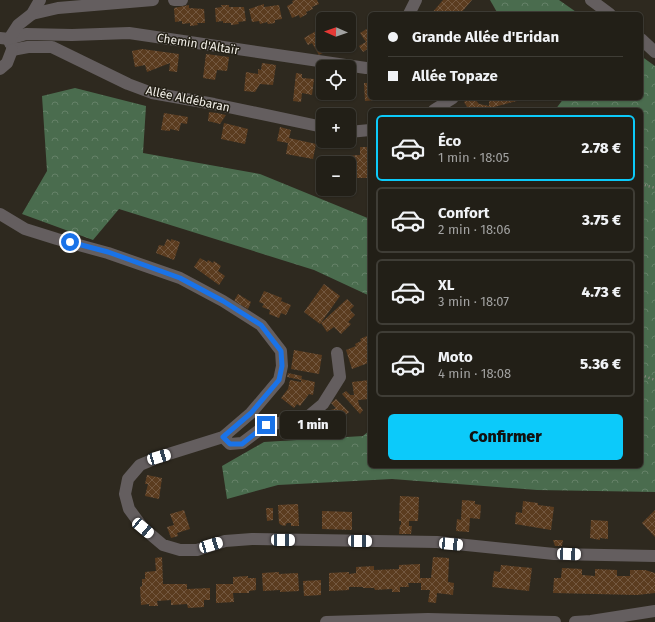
<!DOCTYPE html>
<html lang="fr">
<meta charset="utf-8">
<style>
:root{--surface:#221f17;--page:#2e2c24;--text:#f1f3f6;--muted:#a2a2a1;--line:#3f3d36;--accent:#0ccafa}
body{margin:0;font-family:"Fira Sans",sans-serif;background:var(--page);color:var(--text);height:100vh;display:flex;flex-direction:column;font-size:15px;white-space:nowrap}
*{box-sizing:border-box;margin:0}
p{font-size:13px;color:var(--muted)}
.icon{flex:none;width:22px;height:22px;fill:none;stroke:currentColor;stroke-width:2;stroke-linecap:round;stroke-linejoin:round}
.map{position:relative;flex:1;overflow:hidden}
.sheet{position:absolute;left:368px;top:108px;width:275px;height:360px;display:flex;flex-direction:column;background:var(--surface);border-radius:6px;box-shadow:0 1px 3px #0004,0 0 0 1px var(--line)}
.sheet>*{flex:none}
.banner{position:absolute;left:368px;top:12px;width:275px;height:88px;border-radius:6px;box-shadow:0 1px 3px #0004,0 0 0 1px var(--line);display:grid;align-content:center;height:88px;padding:0 20px;background:var(--surface)}
.needle{width:26px;rotate:272deg}
.controls{position:absolute;left:316px;top:12px;display:grid;gap:8px}
.controls a{display:grid;place-items:center;width:40px;height:40px;border-radius:6px;background:var(--surface);box-shadow:0 1px 3px #0004,0 0 0 1px var(--line);font-size:20px}
.end{position:absolute;width:18px;height:18px;margin:-9px;border:5px solid #1a73e8;background:#fff;box-shadow:0 0 0 2px #fff}
.from{border-radius:50%}
.bubble{position:absolute;height:28px;border-radius:6px;background:var(--surface);box-shadow:0 1px 3px #0004,0 0 0 1px var(--line);font-size:13px;font-weight:800;line-height:28px;text-align:center}
.car{position:absolute;width:12px;height:24px;margin:-12px -6px;border-radius:5px;box-shadow:0 0 3px 1px #0007;background:linear-gradient(#fff 24%,#345 0 40%,#fff 0 76%,#345 0 86%,#fff 0)}
.banner b{display:flex;align-items:center;gap:14px;height:38px;font-size:15px}
.banner b+b{border-top:1px solid var(--line)}
.banner i{width:10px;height:10px;background:var(--text)}
ul{padding:7px 0 0;list-style:none}
li{display:flex;align-items:center;gap:12px;height:66px;margin:0 8px 6px;padding:0 12px;border:2px solid var(--line);border-radius:6px}
li div{flex:1}
li b{display:block;font-size:15px}
li em{font-style:normal;font-weight:800}
li.selected{border-color:var(--accent)}
li>.icon{width:36px;height:36px;stroke-width:1.5}
.action{display:flex;gap:8px;margin-top:auto;padding:8px 20px}
.action a{flex:1;height:46px;border-radius:6px;background:var(--accent);color:#111;font-size:16px;font-weight:800;line-height:46px;text-align:center}
.map>svg:first-child{display:block}
.forest{fill:url(#forest-crowns)}
.building{fill:url(#building-cross-hatch)}
.lines{fill:none;stroke-linecap:round;stroke-linejoin:round}
.path{stroke:#908c83;stroke-width:2.5;stroke-dasharray:1 3;stroke-linecap:butt}
.minor{stroke:#645e5f;stroke-width:12}
.route{stroke:#1a73e8;stroke-width:5}
.labels{text-anchor:middle;dominant-baseline:central;stroke-width:3;stroke-linejoin:round;paint-order:stroke}
.street-label{font-size:12px;fill:#f3f0e9;stroke:#242016}
</style>
<div class="map">
<svg width="655" height="622" viewBox="0 0 655 622">
<defs>
<pattern id="forest-crowns" width="20" height="18" patternUnits="userSpaceOnUse"><rect width="20" height="18" fill="#4a6c4e"/><path d="M2 6a3 3 0 1 1 6 0M12 15a3 3 0 1 1 6 0" fill="none" stroke="#658168"/></pattern>
<pattern id="building-cross-hatch" width="8" height="8" patternUnits="userSpaceOnUse"><rect width="8" height="8" fill="#5b3c1f"/><path d="M0 0l8 8M0 8l8-8" fill="none" stroke="#735840"/></pattern>
</defs>
<rect width="100%" height="100%" fill="#2e291f"/>
<!-- forest -->
<g class="forest">
<polygon points="490,0 559,0 579,14 498,14"/>
<polygon points="641,56 655,66 655,492 537,490 392,479 278,485 227,499 222,466 264,442 363,436 370,430 370,466 641,466 641,110 555,110 564,98 641,98"/>
<polygon points="75,88 146,106 143,153 260,174 370,219 370,296 314,270 119,209 93,240 22,214 47,171 42,96"/>
</g>
<!-- building -->
<g class="building">
<polygon points="295,0 317,0 319,4 312,7 313,9 306,12 307,14 300,18 299,15 292,18 287,6 293,3 292,1"/>
<polygon points="443,0 472,0 460,14 431,14"/>
<polygon points="264,4 264,7 279,5 282,19 275,20 275,23 268,24 267,22 260,24 259,21 252,22 249,9"/>
<polygon points="189,5 189,8 204,9 205,23 197,23 198,25 190,26 190,23 182,24 182,21 175,22 174,8"/>
<polygon points="221,5 229,5 229,7 244,7 246,21 238,22 239,24 231,25 231,23 223,23 223,21 216,22 215,8 222,7"/>
<polygon points="323,27 323,45 332,45 333,47 319,55 312,43 308,45 304,38"/>
<polygon points="370,27 370,43 367,45 369,48 363,52 359,46 366,42 360,33"/>
<polygon points="142,49 179,54 177,72 169,71 170,63 147,72 145,65 135,67 132,51"/>
<polygon points="206,54 229,57 227,71 217,70 215,80 203,78"/>
<polygon points="262,63 276,65 273,85 260,84 255,92 244,91 246,72 258,74 258,69 261,70"/>
<polygon points="296,73 302,74 302,78 314,79 312,95 302,93 301,102 293,101"/>
<polygon points="364,83 370,83 370,98 389,98 389,99 365,101"/>
<polygon points="469,98 474,98 479,104 489,106 489,99 491,98 515,98 517,101 494,107 500,108 499,110 469,110 464,102"/>
<polygon points="209,112 217,113 226,115 220,124 208,121"/>
<polygon points="164,113 188,117 187,124 181,123 179,131 170,129 170,131 161,130"/>
<polygon points="224,123 248,129 245,144 221,139"/>
<polygon points="280,127 291,130 289,138 316,144 313,159 286,154 288,143 277,141"/>
<polygon points="360,147 370,147 370,178 349,178 349,163 344,163 344,156 360,155"/>
<polygon points="167,239 171,241 171,239 180,242 174,260 156,253 159,245 164,246"/>
<polygon points="200,258 207,262 208,260 213,263 214,261 221,266 218,271 225,276 219,285 194,267"/>
<polygon points="324,284 340,296 320,324 304,312"/>
<polygon points="264,291 282,298 281,301 291,305 286,315 281,313 279,318 269,314 270,310 262,307 264,304 259,302"/>
<polygon points="238,294 251,302 248,309 234,301"/>
<polygon points="347,299 354,306 350,310 355,315 348,322 351,324 341,334 334,327 327,332 321,323"/>
<polygon points="369,335 370,368 368,363 352,369 346,350 356,346 355,344 361,341 360,339"/>
<polygon points="294,350 322,355 319,374 291,369"/>
<polygon points="288,373 302,376 301,380 287,377"/>
<polygon points="301,379 315,382 313,395 309,394 300,406 297,404 294,408 281,398 288,389 290,380 301,382"/>
<polygon points="370,380 370,399 358,400 359,405 363,410 360,414 342,394 346,391 350,395 354,395 352,382"/>
<polygon points="336,399 349,412 336,424 337,427 325,429 322,414 323,412 334,409 336,408 331,403"/>
<polygon points="147,475 162,478 159,499 145,496 148,484 145,484"/>
<polygon points="400,496 419,497 418,521 409,521 409,526 412,526 411,534 399,534 400,525 401,525 401,521 399,521"/>
<polygon points="462,500 475,501 475,504 481,505 480,519 470,518 469,532 456,531 457,519 461,520"/>
<polygon points="523,501 538,503 538,505 554,507 551,530 515,524 516,512 522,513"/>
<polygon points="298,504 299,526 291,526 291,523 287,523 285,526 281,525 279,523 278,505"/>
<polygon points="266,508 273,508 273,520 267,521"/>
<polygon points="184,510 190,529 177,533 178,536 171,538 167,527 174,525 170,514"/>
<polygon points="655,510 655,537 642,523"/>
<polygon points="322,511 352,512 352,530 322,529"/>
<polygon points="591,520 608,521 608,539 600,538 600,540 590,538"/>
<polygon points="553,540 563,540 562,546 555,546"/>
<polygon points="162,557 163,584 187,584 187,589 210,588 210,600 204,600 204,607 188,608 187,604 171,605 171,600 157,601 158,606 149,606 149,604 141,605 140,587 142,586 142,579 145,579 145,572 156,571 155,558"/>
<polygon points="433,557 449,558 448,582 454,583 453,595 437,593 436,603 428,602 430,590 421,590 421,583 408,583 409,587 400,587 400,592 392,592 392,589 375,590 374,588 363,588 363,587 349,587 349,590 329,591 329,573 349,572 349,574 356,573 356,567 374,566 374,570 399,569 399,565 420,564 420,578 431,578"/>
<polygon points="501,565 532,568 529,591 492,587 494,571 500,572"/>
<polygon points="562,568 582,569 582,575 595,576 595,569 617,570 617,576 630,576 630,570 645,570 655,573 655,593 637,595 553,593 554,578 561,578"/>
<polygon points="279,572 279,574 298,573 299,591 280,592 280,590 263,591 262,573"/>
<polygon points="248,576 248,578 256,578 256,590 249,591 249,593 233,593 234,602 216,603 216,584 233,584 233,577"/>
<polygon points="321,580 321,595 304,596 303,581"/>
</g>
<g class="lines">
<!-- path -->
<g class="path">
<polyline points="641,184 655,188"/>
<polyline points="641,375 655,380"/>
</g>
<!-- minor -->
<g class="minor">
<polyline points="174,0 182,0"/>
<polyline points="591,0 610,14"/>
<polyline points="32,14 58,8 153,0"/>
<polyline points="409,14 416,0"/>
<polyline points="0,38 9,39 26,34 72,35 129,33 366,68 370,68"/>
<polyline points="641,39 655,52"/>
<polyline points="10,43 9,39 18,25 32,14 40,0"/>
<polyline points="12,50 28,47 52,47 128,84 152,93 214,104 323,127"/>
<polyline points="0,69 7,63 12,50"/>
<polyline points="434,110 453,98"/>
<polyline points="349,132 370,130"/>
<polyline points="0,214 25,229 57,239 108,253 180,278 223,301 261,325 281,351 282,366 279,380 251,413 223,437 159,457 140,465 128,479 125,494 129,509 143,528 163,545 180,550 197,550 225,541 252,539 437,542 554,554 655,556"/>
<polyline points="223,437 230,444 242,443 266,425 305,419 323,404 340,377 337,353"/>
<polyline points="326,622 428,619 555,622"/>
<polyline points="575,622 591,621 655,611"/>
</g>
</g>
<g class="lines">
<!-- route -->
<polyline class="route" points="70,242 108,252 180,278 223,301 261,325 281,351 282,366 279,380 251,413 223,437 230,444 242,444 266,425"/>
</g>
<g class="labels">
<!-- street labels -->
<g class="street-label">
<text transform="translate(198 44) rotate(9)">Chemin d'Altaïr</text>
<text transform="translate(188 99) rotate(12)">Allée Aldébaran</text>
</g>
</g>
</svg>
<div class="controls">
<a><svg class="needle" viewBox="-14 -14 28 28"><path d="M0-13l5 13h-10z" fill="#e53935"/><path d="M0 13l5-13h-10z" fill="#a2a2a1"/></svg></a>
<a><svg class="icon" aria-label="locate" viewBox="0 0 24 24"><circle cx="12" cy="12" r="6"/><path d="M12 2v4M12 18v4M2 12h4M18 12h4"/></svg></a>
<a>+</a>
<a>−</a>
</div>
<i class="end from" style="left:70px;top:242px"></i>
<i class="end" style="left:266px;top:425px"></i>
<div class="bubble" style="left:280px;top:411px;width:66px">1 min</div>
<i class="car" style="left:159px;top:457px;rotate:74deg"></i>
<i class="car" style="left:143px;top:528px;rotate:130deg"></i>
<i class="car" style="left:283px;top:540px;rotate:91deg"></i>
<i class="car" style="left:360px;top:541px;rotate:91deg"></i>
<i class="car" style="left:451px;top:544px;rotate:95deg"></i>
<i class="car" style="left:211px;top:545px;rotate:73deg"></i>
<i class="car" style="left:569px;top:554px;rotate:92deg"></i>
<div class="banner">
<b><i class="from"></i>Grande Allée d'Eridan</b>
<b><i></i>Allée Topaze</b>
</div>
<section class="sheet">
<ul>
<li class="selected"><svg class="icon" aria-label="car" viewBox="0 0 24 24"><path d="M5 17H2v-5l4-1 3-4h7l3 4 3 1v5h-3M9 17h6M6 11h13"/><circle cx="7" cy="17" r="2"/><circle cx="17" cy="17" r="2"/></svg><div><b>Éco</b><p>1 min · 18:05</p></div><em>2.78 €</em></li>
<li><svg class="icon" aria-label="car" viewBox="0 0 24 24"><path d="M5 17H2v-5l4-1 3-4h7l3 4 3 1v5h-3M9 17h6M6 11h13"/><circle cx="7" cy="17" r="2"/><circle cx="17" cy="17" r="2"/></svg><div><b>Confort</b><p>2 min · 18:06</p></div><em>3.75 €</em></li>
<li><svg class="icon" aria-label="car" viewBox="0 0 24 24"><path d="M5 17H2v-5l4-1 3-4h7l3 4 3 1v5h-3M9 17h6M6 11h13"/><circle cx="7" cy="17" r="2"/><circle cx="17" cy="17" r="2"/></svg><div><b>XL</b><p>3 min · 18:07</p></div><em>4.73 €</em></li>
<li><svg class="icon" aria-label="car" viewBox="0 0 24 24"><path d="M5 17H2v-5l4-1 3-4h7l3 4 3 1v5h-3M9 17h6M6 11h13"/><circle cx="7" cy="17" r="2"/><circle cx="17" cy="17" r="2"/></svg><div><b>Moto</b><p>4 min · 18:08</p></div><em>5.36 €</em></li>
</ul>
<div class="action"><a>Confirmer</a></div>
</section>
</div>
